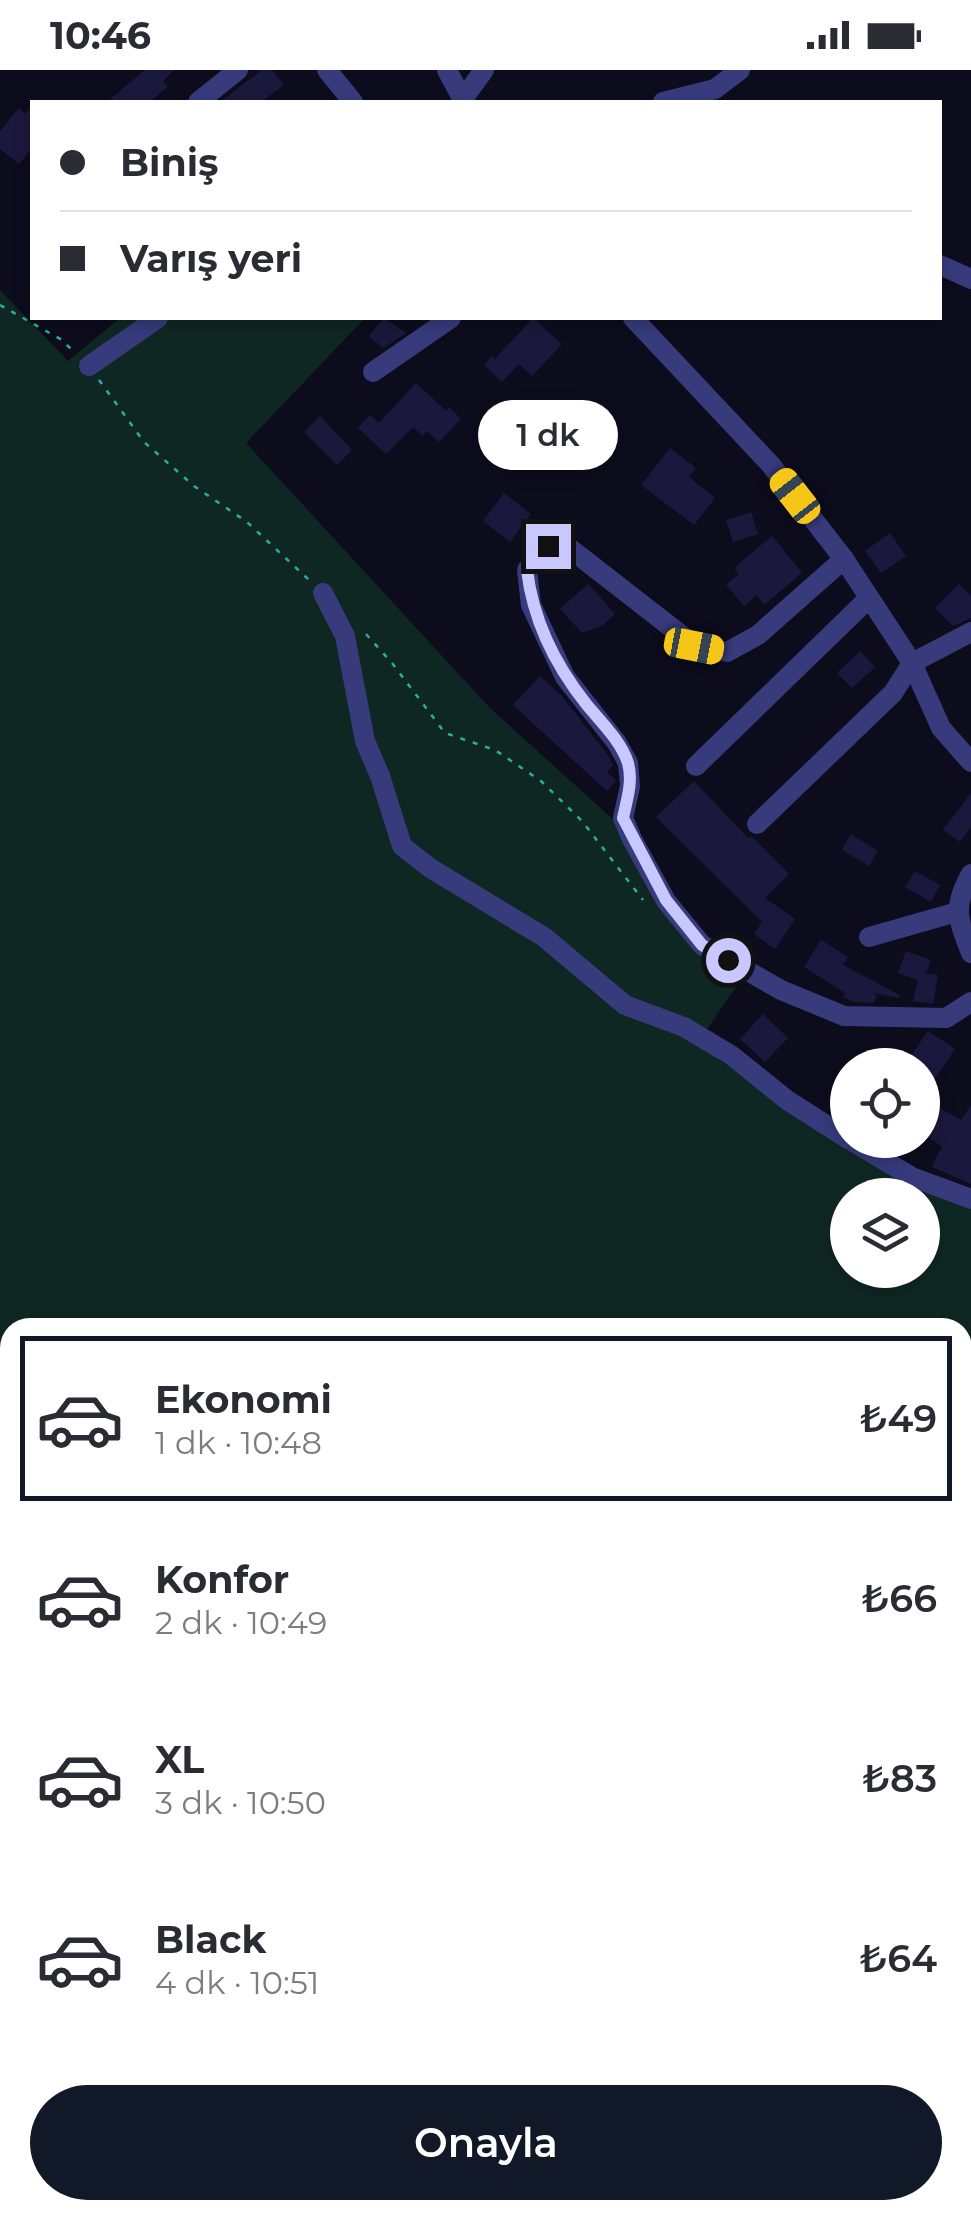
<!DOCTYPE html>
<html lang="tr">
<meta charset="utf-8">
<style>
:root{--surface:#fff;--page:#f2f2f3;--text:#2b2b33;--muted:#7c7c81;--line:#e1e1e2;--accent:#111827}
body{margin:0;font-family:Montserrat,sans-serif;background:var(--page);color:var(--text);height:100vh;display:flex;flex-direction:column;font-size:38px;white-space:nowrap}
*{box-sizing:border-box;margin:0}
p{font-size:32px;color:var(--muted)}
.icon{flex:none;width:55px;height:55px;fill:none;stroke:currentColor;stroke-width:2;stroke-linecap:round;stroke-linejoin:round}
.map{position:relative;flex:1;overflow:hidden}
.side{position:absolute;left:0px;top:1248px;width:972px;height:902px;display:flex;flex-direction:column;background:var(--surface);border-radius:30px 30px 0 0;box-shadow:0 5px 15px #0003}
.side>*{flex:none}
.banner{position:absolute;left:30px;top:30px;width:912px;height:220px;border-radius:0px;box-shadow:0 5px 15px #0003;display:grid;align-content:center;height:220px;padding:0 30px;background:var(--surface)}
.fabs{position:absolute;left:830px;top:978px;display:grid;gap:20px}
.fabs a{display:grid;place-items:center;width:110px;height:110px;border-radius:50%;background:var(--surface);box-shadow:0 5px 15px #0003;font-size:50px}
.end{position:absolute;width:45px;height:45px;margin:-22px;border:12px solid #c8c8ff;background:#111;box-shadow:0 0 0 5px #111}
.from{border-radius:50%}
.bubble{position:absolute;height:70px;border-radius:35px;background:var(--surface);box-shadow:0 5px 15px #0003;font-size:32px;font-weight:600;line-height:70px;text-align:center}
.car{position:absolute;width:30px;height:60px;margin:-30px -15px;border-radius:12px;box-shadow:0 0 8px 2px #0007;background:linear-gradient(#f5c518 24%,#345 0 40%,#f5c518 0 76%,#345 0 86%,#f5c518 0)}
.banner b{display:flex;align-items:center;gap:35px;height:95px;font-size:38px}
.banner b+b{border-top:2px solid var(--line)}
.banner i{width:25px;height:25px;background:var(--text)}
ul{padding:18px 0 0;list-style:none}
li{display:flex;align-items:center;gap:30px;height:165px;margin:0 20px 15px;padding:0 10px;border:5px solid transparent;border-radius:0px}
li div{flex:1}
li b{display:block;font-size:38px}
li em{font-style:normal;font-weight:600}
li.active{border-color:var(--accent)}
li>.icon{width:90px;height:90px;stroke-width:1.5}
.cta{display:flex;gap:20px;margin-top:auto;padding:20px 30px}
.cta a{flex:1;height:115px;border-radius:60px;background:var(--accent);color:#fff;font-size:40px;font-weight:600;line-height:115px;text-align:center}
.status{display:flex;justify-content:space-between;align-items:center;height:70px;padding:0 50px;background:var(--surface);direction:ltr}
.status svg{height:28px;fill:currentColor}
.map>svg:first-child{display:block}
.green{fill:#0f2723;fill-rule:evenodd}
.building{fill:#1b183d}
.lines{fill:none;stroke-linecap:round;stroke-linejoin:round}
.path{stroke:#2dad98;stroke-width:2.5;stroke-dasharray:5 8;stroke-linecap:butt}
.minor{stroke:#373b7c;stroke-width:20}
.route{stroke:#c8c8ff;stroke-width:12}
</style>
<div class="status"><b>10:46</b><svg viewBox="0 0 49 12"><path d="M0 12V9h3v3zM5 12V6h3v6zM10 12V3h3v9zM15 12V0h3v12zM26 1h20v11H26zM47 4h2v5h-2z"/></svg></div>
<div class="map">
<svg width="971" height="2149" viewBox="0 0 971 2149">
<rect width="100%" height="100%" fill="#0d0c1d"/>
<!-- green -->
<path class="green" d="M0,220L68,291L120,248H365L246,373L490,638L617,753L669,845L744,905L697,974L776,1029L971,1136V2149H0ZM848,1125H922V1200H848ZM10,1258H962V2140H10Z"/>
<!-- building -->
<g class="building">
<polygon points="145,0 174,0 163,11 168,17 149,32 107,32"/>
<polygon points="262,0 272,0 284,15 261,32 220,32"/>
<polygon points="32,35 32,78 19,94 0,79 0,61 19,38 25,44"/>
<polygon points="384,248 406,263 383,278 369,266"/>
<polygon points="533,248 562,274 532,306 519,294 502,312 484,295 492,286 495,289"/>
<polygon points="416,313 446,341 449,337 461,349 439,372 427,361 423,366 413,357 386,384 358,358 370,345 379,353"/>
<polygon points="320,346 352,380 337,395 304,362"/>
<polygon points="670,378 696,398 689,407 715,428 694,455 641,415"/>
<polygon points="504,423 531,444 510,472 483,451"/>
<polygon points="751,442 758,464 733,472 726,450"/>
<polygon points="890,463 906,486 881,503 865,481"/>
<polygon points="772,466 802,503 764,535 757,525 744,536 726,514 739,504 734,498"/>
<polygon points="588,514 615,544 603,555 582,563 560,539"/>
<polygon points="959,514 971,526 971,548 953,556 935,538"/>
<polygon points="860,581 875,597 852,618 837,603"/>
<polygon points="540,606 562,626 609,687 613,695 607,702 616,711 607,721 513,635"/>
<polygon points="694,711 748,768 751,766 789,804 765,828 795,849 775,879 754,864 762,852 656,747"/>
<polygon points="971,723 971,757 960,772 943,760"/>
<polygon points="851,764 878,781 869,796 842,780"/>
<polygon points="915,801 940,815 931,832 905,817"/>
<polygon points="821,870 848,887 843,895 900,925 899,928 873,923 877,926 873,933 853,932 843,927 845,923 804,897"/>
<polygon points="906,881 931,890 926,903 938,905 933,934 913,931 918,910 898,903"/>
<polygon points="763,944 788,968 765,992 740,969"/>
<polygon points="928,961 955,979 932,1013 938,1016 929,1032 961,1050 971,1035 971,1114 932,1097 942,1076 922,1064 922,995 909,989"/>
</g>
<g class="lines">
<!-- path -->
<g class="path">
<polyline points="0,235 62,270 74,282"/>
<polyline points="99,310 144,372 194,416 247,452 309,510"/>
<polyline points="366,564 392,593 445,663 495,680 541,711 582,751 643,830"/>
<polyline points="0,1779 10,1796"/>
<polyline points="253,2140 259,2149"/>
</g>
<!-- minor -->
<g class="minor">
<polyline points="327,0 353,32"/>
<polyline points="447,0 464,32"/>
<polyline points="463,29 484,0"/>
<polyline points="198,32 238,0"/>
<polyline points="663,32 715,19 740,0"/>
<polyline points="940,195 971,209"/>
<polyline points="633,248 771,395 844,489 912,593 941,658 971,692"/>
<polyline points="89,296 158,248"/>
<polyline points="373,302 451,248"/>
<polyline points="844,489 758,565 727,582 694,575 568,477 548,475 527,500 531,535 565,607 617,673 628,693 630,716 623,748 632,769 666,831 702,875 781,920 844,946 946,948 971,932"/>
<polyline points="323,523 345,566 365,671 380,706 402,776 430,798 544,867 625,935 684,957 731,985 787,1030 848,1069"/>
<polyline points="696,696 868,529"/>
<polyline points="757,754 893,623 912,593 971,562"/>
<path d="M971,804C952,837 958,850 971,883"/>
<polyline points="869,867 957,842"/>
<polyline points="850,1070 912,1107 971,1129"/>
</g>
</g>
<g class="lines">
<!-- route -->
<path class="route" d="M548,476L527,500C533,551 555,595 587,635C601,652 621,671 628,693C633,712 627,729 623,748L666,830L702,875L728,890"/>
</g>
</svg>
<div class="fabs">
<a><svg class="icon" aria-label="locate" viewBox="0 0 24 24"><circle cx="12" cy="12" r="6"/><path d="M12 2v4M12 18v4M2 12h4M18 12h4"/></svg></a>
<a><svg class="icon" aria-label="layers" viewBox="0 0 24 24"><path d="M12 4l9 5-9 5-9-5zM3 14l9 5 9-5"/></svg></a>
</div>
<i class="end from" style="left:728px;top:890px"></i>
<i class="end" style="left:548px;top:476px"></i>
<div class="bubble" style="left:478px;top:330px;width:140px">1 dk</div>
<i class="car" style="left:795px;top:426px;rotate:322deg"></i>
<i class="car" style="left:694px;top:576px;rotate:101deg"></i>
<div class="banner">
<b><i class="from"></i>Biniş</b>
<b><i></i>Varış yeri</b>
</div>
<section class="side">
<ul>
<li class="active"><svg class="icon" aria-label="car" viewBox="0 0 24 24"><path d="M5 17H2v-5l4-1 3-4h7l3 4 3 1v5h-3M9 17h6M6 11h13"/><circle cx="7" cy="17" r="2"/><circle cx="17" cy="17" r="2"/></svg><div><b>Ekonomi</b><p>1 dk · 10:48</p></div><em>₺49</em></li>
<li><svg class="icon" aria-label="car" viewBox="0 0 24 24"><path d="M5 17H2v-5l4-1 3-4h7l3 4 3 1v5h-3M9 17h6M6 11h13"/><circle cx="7" cy="17" r="2"/><circle cx="17" cy="17" r="2"/></svg><div><b>Konfor</b><p>2 dk · 10:49</p></div><em>₺66</em></li>
<li><svg class="icon" aria-label="car" viewBox="0 0 24 24"><path d="M5 17H2v-5l4-1 3-4h7l3 4 3 1v5h-3M9 17h6M6 11h13"/><circle cx="7" cy="17" r="2"/><circle cx="17" cy="17" r="2"/></svg><div><b>XL</b><p>3 dk · 10:50</p></div><em>₺83</em></li>
<li><svg class="icon" aria-label="car" viewBox="0 0 24 24"><path d="M5 17H2v-5l4-1 3-4h7l3 4 3 1v5h-3M9 17h6M6 11h13"/><circle cx="7" cy="17" r="2"/><circle cx="17" cy="17" r="2"/></svg><div><b>Black</b><p>4 dk · 10:51</p></div><em>₺64</em></li>
</ul>
<div class="cta"><a>Onayla</a></div>
</section>
</div>
